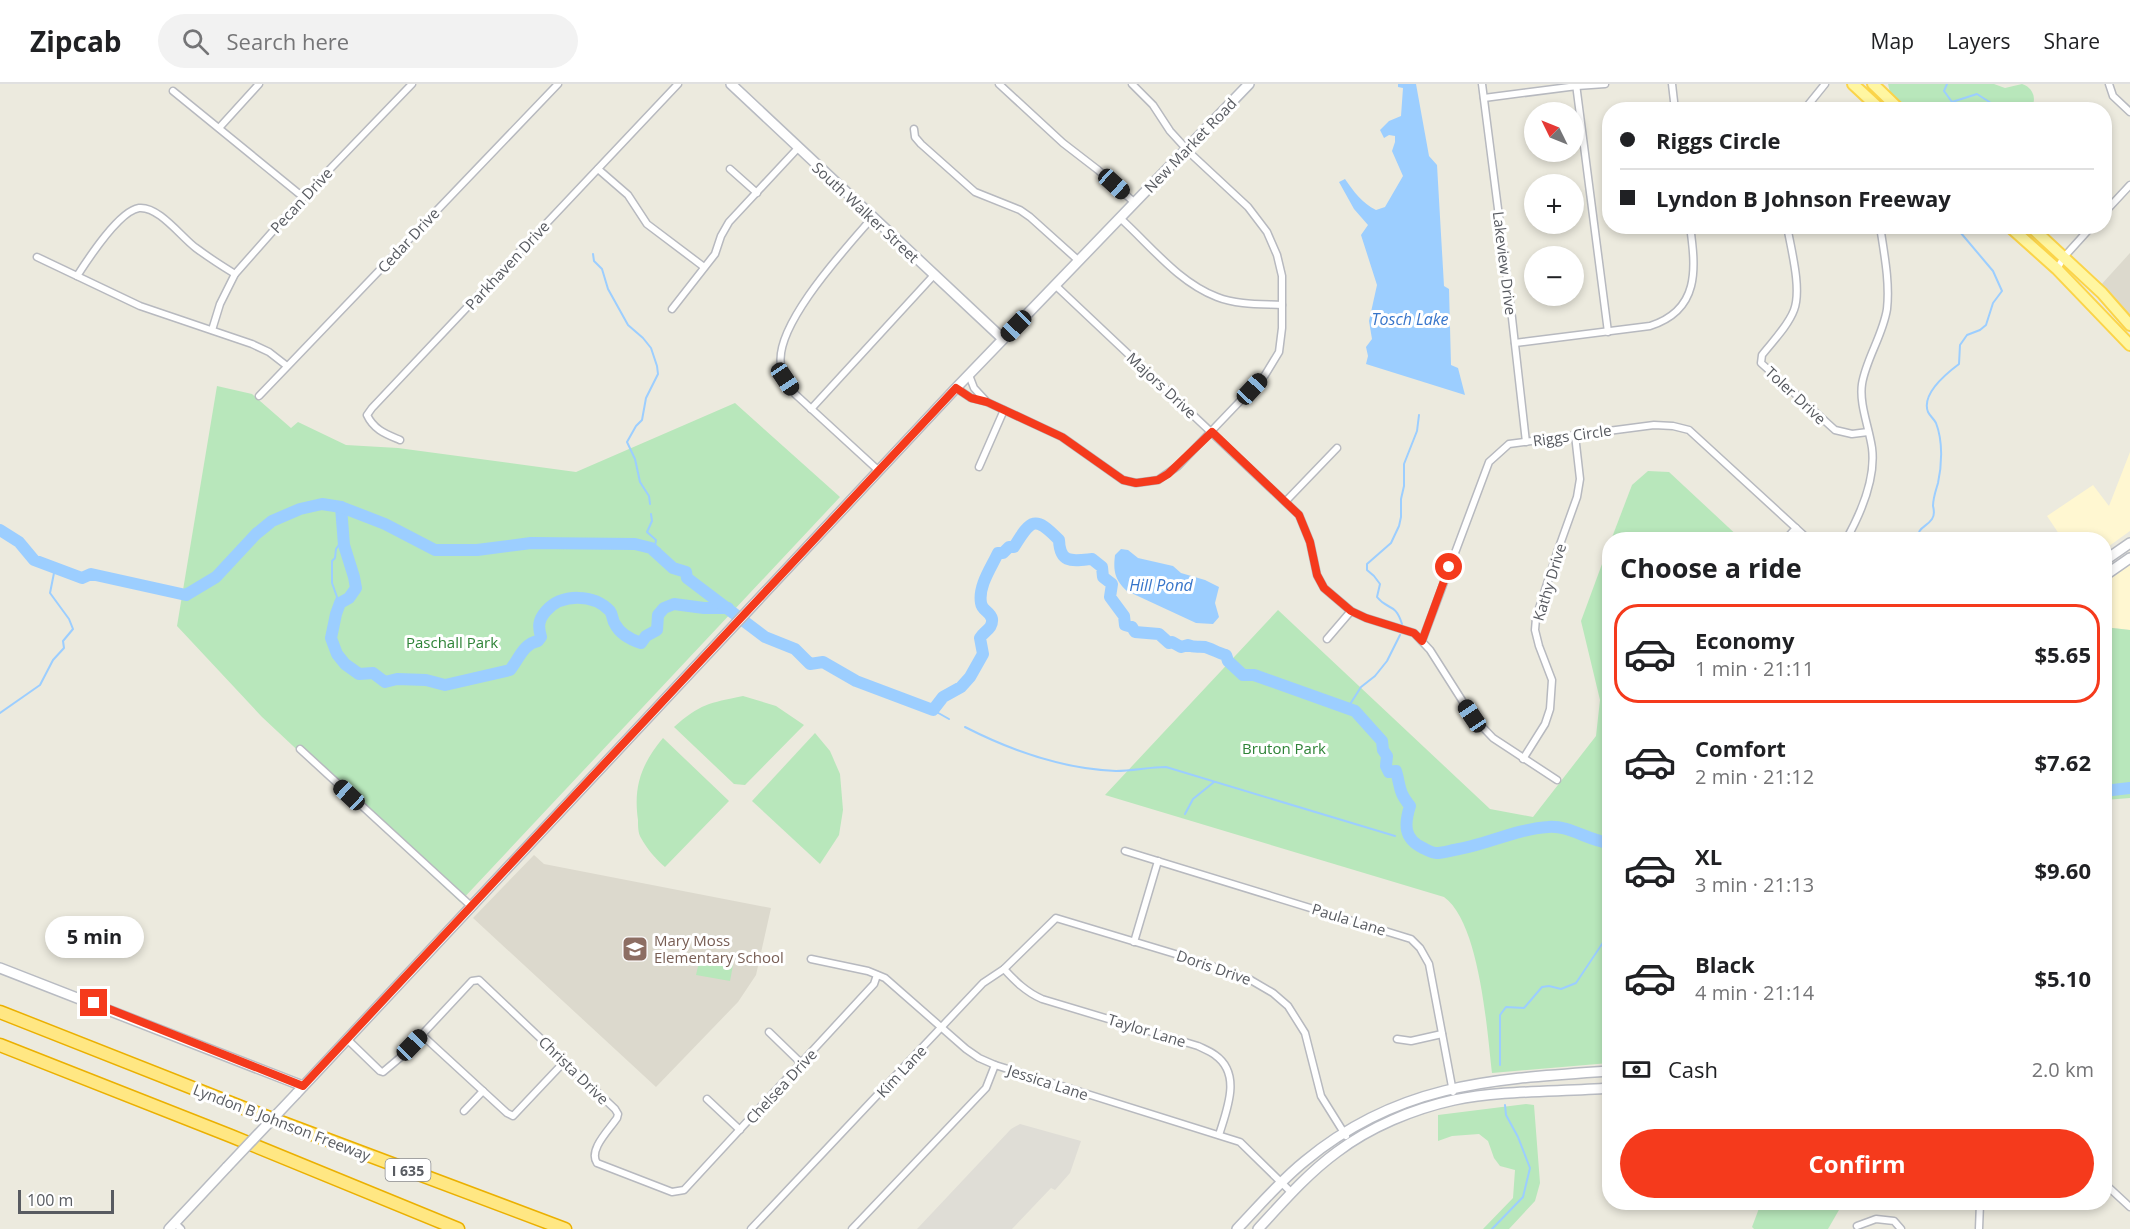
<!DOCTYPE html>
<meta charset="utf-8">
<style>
:root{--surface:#fff;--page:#f2f2f2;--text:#202124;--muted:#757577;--line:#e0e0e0;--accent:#f53a1c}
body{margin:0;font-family:"Open Sans",sans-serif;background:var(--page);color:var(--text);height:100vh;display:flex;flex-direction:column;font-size:22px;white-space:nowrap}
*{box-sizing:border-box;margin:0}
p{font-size:20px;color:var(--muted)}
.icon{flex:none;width:33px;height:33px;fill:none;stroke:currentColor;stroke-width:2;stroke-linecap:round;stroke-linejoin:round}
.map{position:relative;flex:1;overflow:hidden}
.sheet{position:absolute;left:1602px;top:448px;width:510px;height:678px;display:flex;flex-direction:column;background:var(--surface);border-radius:24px;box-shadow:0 3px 9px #0003}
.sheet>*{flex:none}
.hud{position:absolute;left:1602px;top:18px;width:510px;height:132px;border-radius:24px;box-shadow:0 3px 9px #0003;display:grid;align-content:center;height:132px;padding:0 18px;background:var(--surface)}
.needle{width:39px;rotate:313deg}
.tools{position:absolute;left:1524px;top:18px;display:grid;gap:12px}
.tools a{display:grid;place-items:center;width:60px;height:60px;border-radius:50%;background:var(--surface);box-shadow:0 3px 9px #0003;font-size:30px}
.scale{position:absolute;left:18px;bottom:15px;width:96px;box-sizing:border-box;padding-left:6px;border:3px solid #585b61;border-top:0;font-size:16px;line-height:21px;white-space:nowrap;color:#585b61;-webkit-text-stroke:4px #fff;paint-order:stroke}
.end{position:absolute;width:27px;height:27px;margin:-14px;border:8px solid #f53a1c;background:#fff;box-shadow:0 0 0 3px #fff}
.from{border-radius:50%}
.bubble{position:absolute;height:42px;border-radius:21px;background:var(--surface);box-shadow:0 3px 9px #0003;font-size:20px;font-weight:700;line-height:42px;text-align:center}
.car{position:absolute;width:18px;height:36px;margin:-18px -9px;border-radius:8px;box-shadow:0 0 4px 2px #0007;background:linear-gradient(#222 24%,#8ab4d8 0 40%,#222 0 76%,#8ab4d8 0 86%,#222 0)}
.hud b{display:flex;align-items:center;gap:21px;height:57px;font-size:22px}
.hud b+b{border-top:2px solid var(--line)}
.hud i{width:15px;height:15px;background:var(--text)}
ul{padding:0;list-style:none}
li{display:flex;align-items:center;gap:18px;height:99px;margin:0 12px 9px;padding:0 6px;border:3px solid transparent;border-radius:24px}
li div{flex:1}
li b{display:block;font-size:22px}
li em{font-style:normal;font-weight:700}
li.active{border-color:var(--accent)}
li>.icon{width:54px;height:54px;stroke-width:1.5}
h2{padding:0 18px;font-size:27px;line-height:72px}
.pay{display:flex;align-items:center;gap:15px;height:66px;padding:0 18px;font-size:22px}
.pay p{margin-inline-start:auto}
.primary-button{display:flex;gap:12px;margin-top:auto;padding:12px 18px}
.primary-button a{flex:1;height:69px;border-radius:36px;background:var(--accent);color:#fff;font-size:24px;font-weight:700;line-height:69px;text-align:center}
header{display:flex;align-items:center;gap:36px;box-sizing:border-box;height:84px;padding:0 30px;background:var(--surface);border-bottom:2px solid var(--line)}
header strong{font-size:28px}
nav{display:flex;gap:33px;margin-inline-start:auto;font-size:21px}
.search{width:420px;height:54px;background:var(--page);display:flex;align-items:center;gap:15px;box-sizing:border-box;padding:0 21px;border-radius:33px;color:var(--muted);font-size:22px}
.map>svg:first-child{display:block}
.commercial{fill:#fff7d1}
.industrial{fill:#dfddd6}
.education{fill:#dcd9cd}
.green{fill:#b8e7bb}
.water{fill:#9cceff}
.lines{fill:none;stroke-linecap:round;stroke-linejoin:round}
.stream{stroke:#9cceff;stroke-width:2}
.river{stroke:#9cceff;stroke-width:12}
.street-casing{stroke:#b7b9bf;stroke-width:9}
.secondary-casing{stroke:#b8bbc2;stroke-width:12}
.primary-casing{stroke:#fbd449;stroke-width:14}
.highway-casing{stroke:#ebb000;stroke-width:15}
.street{stroke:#fff;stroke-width:6}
.secondary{stroke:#fff;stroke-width:9}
.primary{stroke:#fff6a1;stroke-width:10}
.highway{stroke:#ffe783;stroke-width:12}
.secondary-bridge-casing{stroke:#b8bbc2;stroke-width:12;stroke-linecap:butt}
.secondary-bridge{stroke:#fff;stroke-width:9}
.route{stroke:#f53a1c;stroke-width:8}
.labels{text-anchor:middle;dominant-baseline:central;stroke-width:6;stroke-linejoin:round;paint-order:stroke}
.shield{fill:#fff;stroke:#8a8c90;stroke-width:1.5}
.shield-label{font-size:14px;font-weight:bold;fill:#585b61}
.street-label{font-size:15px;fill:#585b61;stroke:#fff}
.park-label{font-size:15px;fill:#2e8337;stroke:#fff}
.education-label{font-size:15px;fill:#785e54;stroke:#fff;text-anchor:start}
.water-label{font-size:16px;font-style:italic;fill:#3775ca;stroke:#fff}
</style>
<header>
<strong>Zipcab</strong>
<div class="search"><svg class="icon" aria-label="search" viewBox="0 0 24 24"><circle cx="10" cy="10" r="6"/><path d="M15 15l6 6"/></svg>Search here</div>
<nav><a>Map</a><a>Layers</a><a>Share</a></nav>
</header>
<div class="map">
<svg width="2130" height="1145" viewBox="0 0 2130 1145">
<rect width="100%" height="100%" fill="#eceade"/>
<!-- commercial -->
<g class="commercial">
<polygon points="2130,368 2130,447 2105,465 2104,456 2063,456 2047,432 2093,401 2109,422"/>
<polygon points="2130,481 2130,546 2105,543 2105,499"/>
</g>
<!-- industrial -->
<polygon class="industrial" points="1020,1040 1081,1057 1070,1089 1055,1106 1051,1104 1012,1145 917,1145 1011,1045"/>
<!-- education -->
<g class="education">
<polygon points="2130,169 2130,235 2100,202"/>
<polygon points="534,771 544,780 771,824 756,891 738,918 656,1003 473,834"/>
</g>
<!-- green -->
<g class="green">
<path d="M1888,0H1994L2005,4L2022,0C2033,3 2038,16 2030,26L1906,25L1891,12Z"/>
<polygon points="217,302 252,310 291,344 298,338 346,361 398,364 576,388 735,319 840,413 460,818 262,633 177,542"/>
<polygon points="1648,387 1669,388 1742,456 1611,456 1632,401"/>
<path d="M1609,461V979L1492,989C1487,947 1480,839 1444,813L1105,711L1278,526L1490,725L1533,733L1596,652L1600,616L1581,537Z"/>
<polygon points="2104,543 2130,546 2130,714 2105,716"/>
<path d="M743,612L776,622L804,641L745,701L734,700L674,643C700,620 709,619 743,612Z"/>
<polygon points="815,649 830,667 840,690 843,726 839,751 820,780 752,717"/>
<path d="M663,654L729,717L665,783C656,775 647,765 641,754C638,749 638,742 638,736C633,702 642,679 663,654Z"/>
<polygon points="700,874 733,881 730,897 696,891"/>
<polygon points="1526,1020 1534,1021 1540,1099 1535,1117 1509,1145 1483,1145 1513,1114 1515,1086 1500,1082 1494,1074 1488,1057 1479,1050 1452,1052 1438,1057 1438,1031"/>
<polygon points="1761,1119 1843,1119 1828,1145 1754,1145 1752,1143"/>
</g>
<!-- water -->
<g class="water">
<path d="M1398,0H1416L1429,72L1437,81L1444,202L1449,205L1451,281L1458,284L1465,311L1366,280L1368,272L1366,263L1372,255L1369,237L1377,201L1361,151L1368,141L1354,125L1339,98L1345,95C1354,108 1362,119 1376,126L1385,123L1403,92L1392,67L1395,58V52L1389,51L1384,54L1380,46L1389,37L1401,32L1403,4L1398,3Z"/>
<path d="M1121,465L1128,466L1138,474L1173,482L1181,489L1205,496L1219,503L1215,519L1219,533L1213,540L1196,539L1127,507C1115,496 1113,487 1115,471Z"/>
</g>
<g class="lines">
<!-- stream -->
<g class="stream">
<polyline points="1947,0 1944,7 1952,18 1977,10 1991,19 1995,26"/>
<polyline points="593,170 594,177 602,185 608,205 628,241 643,254 651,264 657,282 658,290 646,314 642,336 636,342 627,358 635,375 640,398 649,412 650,420"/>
<polyline points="651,430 652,437 647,448 656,456 655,462 660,465 660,472"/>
<path d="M1919,456C1916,443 1926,444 1932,435C1935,431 1934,426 1933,422C1933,414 1936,406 1938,399C1942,381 1943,357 1936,339C1934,335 1930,332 1928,328C1921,310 1947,289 1959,280L1960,261L1967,251L1980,246L1986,241L1993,219L2002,207L1993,187L1955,142"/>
<polyline points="337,527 335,520 337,513 332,499 332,477 335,474 336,465 343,455"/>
<path d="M1402,540C1395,518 1388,527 1377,513L1380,500L1374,492L1367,486V480L1391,459L1399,442L1401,433V415L1404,402V380L1417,347L1419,331"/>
<polyline points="1347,625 1361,603 1375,592 1387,577 1400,551"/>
<polyline points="933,626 949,635"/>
<polyline points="0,629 40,601 53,576 64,564 63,557 73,545 69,535 50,509 55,484"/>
<path d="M965,643C1012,667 1062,685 1116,687C1133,687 1149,683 1166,683L1395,752"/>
<polyline points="1185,730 1193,715 1214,698"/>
<polyline points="1404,753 1409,754"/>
<polyline points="1500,981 1500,931 1506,923 1524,924 1542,903 1549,902 1561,905 1576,899 1606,854 1607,841 1603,817 1610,808"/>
<polyline points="1492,1145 1523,1113 1530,1084 1518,1053 1506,1031 1505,1021"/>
</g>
<!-- river -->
<g class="river">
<path d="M341,423L344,461L354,493L356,504L349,514L340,519L336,530L331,554L337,570L345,580L359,590L373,589L385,598L397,595L426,596L445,601L510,586C519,575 523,560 538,557L541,553C538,543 538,536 546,527C562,509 594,510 610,527C613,531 612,536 615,540C620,550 632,556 641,559L646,552L657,546L658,531L664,524L674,520L704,524H728"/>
<path d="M0,446L19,458L34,476L82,494L91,490L186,511L216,493L256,450L272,437L300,425L322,420L341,423L385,440L435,466H477L531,459L635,460L651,464L673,484L686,488L687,494L765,553L795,565L810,580L823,578L856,597L933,626L943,613L961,603L970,593L983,570L980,554C984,547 993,545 992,535C990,527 982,527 981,519C978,502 991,484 998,469H1003L1009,463H1014C1031,435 1035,431 1059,456C1060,480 1072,477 1092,475L1102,483L1103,493L1112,500L1110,513L1124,532L1125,541L1132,543L1135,548L1159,550L1169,559L1172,558L1181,563L1188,561C1195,564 1198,562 1205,563C1212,565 1218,569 1226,571L1228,577L1243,591H1254L1355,627L1382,657L1383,666L1387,672L1386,682L1389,688L1396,687C1401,704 1398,707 1410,722C1404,741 1404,755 1423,764C1427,766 1432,769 1436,769C1442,769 1449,767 1454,766C1486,761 1516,745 1548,743C1570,741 1588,757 1610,759"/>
<polyline points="2104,707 2130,704"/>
</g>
<!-- street casing -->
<g class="street-casing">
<g id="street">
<polyline points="999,0 1063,59 1098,86 1135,119"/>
<polyline points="1482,0 1512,234 1526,358"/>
<polyline points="1576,0 1608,248"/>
<polyline points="1672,0 1675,26"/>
<polyline points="2109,0 2113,12 2130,28"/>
<polyline points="173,7 303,113"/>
<polyline points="1484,14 1577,2 1605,0"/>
<polyline points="1804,26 1825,0"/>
<polyline points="219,44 259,0"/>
<polyline points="914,45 915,53 921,60 975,108 1020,126 1030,133 1079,177"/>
<polyline points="598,85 628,111 647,140 704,183"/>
<polyline points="730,85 757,109"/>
<polyline points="2104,129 2130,101"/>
<path d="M872,134C847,163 774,241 781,281C783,292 788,301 795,310L879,387"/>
<path d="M1120,134C1151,162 1178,198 1217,213C1237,221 1261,220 1282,221"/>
<path d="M1787,142C1791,165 1802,205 1794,226C1788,242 1773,257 1762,271L1761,279L1835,346L1852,350L1868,348"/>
<polyline points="37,173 140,222 252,260 269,268 287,282"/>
<polyline points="2057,185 2064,173 2092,142"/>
<path d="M77,192C88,175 119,127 139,124C159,122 181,153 196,164C208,173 222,182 235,190"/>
<polyline points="1055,201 1299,431 1310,458 1317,491 1324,504 1351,527 1366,534 1414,549 1430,566 1472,632 1493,654 1557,696"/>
<polyline points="672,225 715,170 721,152 729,138 798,64"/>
<polyline points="212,246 220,220 235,190 303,113 412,0"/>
<path d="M1515,259L1650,242C1700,226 1696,185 1690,142"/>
<polyline points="969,291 974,304 987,318"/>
<polyline points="956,304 971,314 987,318 1062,353 1123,396 1136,399 1158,396 1178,382 1265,291 1279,268 1282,244 1282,192 1277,171 1267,148 1248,123 1191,70 1170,47 1153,21 1132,0"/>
<polyline points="259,312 558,0"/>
<polyline points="811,325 934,191"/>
<path d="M400,356C386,350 374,346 367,331L372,324L678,0"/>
<polyline points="979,383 1004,326"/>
<polyline points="1286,417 1337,364"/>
<polyline points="1785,456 1796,444"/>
<path d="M1846,456C1861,429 1876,395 1872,364C1869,343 1859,320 1862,300C1866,275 1883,251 1887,225C1890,198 1884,169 1880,142"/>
<polyline points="1327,555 1351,527"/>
<polyline points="1422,557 1489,378 1509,360 1654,341 1673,342 1689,346 1809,456"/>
<polyline points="300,665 471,822"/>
<polyline points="1523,675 1545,640 1550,625 1552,596 1539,562 1535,546 1536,534 1558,466 1577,413 1580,395 1575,351"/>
<polyline points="1125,767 1411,855 1420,864 1429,880 1453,1008"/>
<polyline points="1134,858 1158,777"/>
<polyline points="811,875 868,887 885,894 966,965 979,974 995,981 1240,1058 1292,1109"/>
<path d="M1004,885C1015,897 1026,908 1042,915L1198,962C1204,965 1210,967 1215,971C1242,990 1227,1025 1219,1051"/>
<polyline points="769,948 802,980"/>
<polyline points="422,951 483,1007 507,1029 513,1032 565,977"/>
<path d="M347,955L380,987L383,988L402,972L472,897L479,896L615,1025L618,1030L617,1034C609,1046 588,1066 597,1079L672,1108L684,1106L874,900L877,891"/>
<polyline points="1397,955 1411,957 1442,950"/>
<polyline points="707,1015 740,1046"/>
<polyline points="464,1027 483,1007"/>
<polyline points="2104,1099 2130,1123"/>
<polyline points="175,1139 181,1145"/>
<polyline points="1857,1142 1876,1135 1894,1137 1901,1145"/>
<polyline points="751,1145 983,899 1004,885 1056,834 1182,872 1249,895 1273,909 1288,922 1305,949 1321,1012 1346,1052"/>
<polyline points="852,1145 986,1004 995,981"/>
<polyline points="1979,1145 1980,1119"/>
</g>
</g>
<!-- secondary casing -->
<g class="secondary-casing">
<g id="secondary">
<polyline points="731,0 1003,255"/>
<polyline points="2104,477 2130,459"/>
<polyline points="2104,492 2130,474"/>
<polyline points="0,884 303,1002"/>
<polyline points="296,1010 956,304 1249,0"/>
<polyline points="169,1145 227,1083"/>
<path d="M1237,1145C1259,1122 1280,1097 1305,1077C1399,999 1494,995 1610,987"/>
<path d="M1258,1145C1283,1118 1307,1090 1337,1068C1370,1043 1413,1025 1454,1016C1502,1006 1560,1008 1610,1004"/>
</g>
</g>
<!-- primary casing -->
<g class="primary-casing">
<g id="primary">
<polyline points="1853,0 1881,26"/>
<polyline points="1873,0 1900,26"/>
<polyline points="2009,142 2057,185 2130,261"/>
<polyline points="2030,142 2102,209 2130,241"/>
</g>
</g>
<!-- highway casing -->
<g class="highway-casing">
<g id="highway">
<polyline points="0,928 251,1027 565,1145"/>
<polyline points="0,961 231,1052 458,1145"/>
</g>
</g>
<!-- street -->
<use href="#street" class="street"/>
<!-- secondary -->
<use href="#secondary" class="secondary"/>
<!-- primary -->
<use href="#primary" class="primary"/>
<!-- highway -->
<use href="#highway" class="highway"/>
<!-- secondary-bridge casing -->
<g class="secondary-bridge-casing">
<polyline id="secondary-bridge" points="227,1083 296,1010"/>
</g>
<!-- secondary-bridge -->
<use href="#secondary-bridge" class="secondary-bridge"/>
</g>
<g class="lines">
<!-- route -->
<polyline class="route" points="94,919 303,1002 956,304 971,314 987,318 1062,353 1123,396 1136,399 1158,396 1168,390 1212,348 1299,431 1310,458 1317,491 1324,504 1351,527 1366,534 1414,549 1422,557 1449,483"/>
</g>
<!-- icons -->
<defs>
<g id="school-square" transform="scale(1.35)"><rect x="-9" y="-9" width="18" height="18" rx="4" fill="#8d6e63" stroke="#fff"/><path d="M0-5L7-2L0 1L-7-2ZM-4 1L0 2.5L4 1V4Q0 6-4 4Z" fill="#fff"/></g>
</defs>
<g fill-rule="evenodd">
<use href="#school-square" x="635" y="865"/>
</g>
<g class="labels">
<!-- shield labels -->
<rect class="shield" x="385.5" y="1075" width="45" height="22" rx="4.5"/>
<g class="shield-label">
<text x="408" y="1086">I 635</text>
</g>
<!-- street labels -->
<g class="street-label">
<text transform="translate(1190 61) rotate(-46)">New Market Road</text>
<text transform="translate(301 116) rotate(-47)">Pecan Drive</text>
<text transform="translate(866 128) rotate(43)">South Walker Street</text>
<text transform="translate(408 156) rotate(-47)">Cedar Drive</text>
<text transform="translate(1505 179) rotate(83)">Lakeview Drive</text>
<text transform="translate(507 181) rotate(-47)">Parkhaven Drive</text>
<text transform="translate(1162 301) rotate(43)">Majors Drive</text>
<text transform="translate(1796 311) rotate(43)">Toler Drive</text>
<text transform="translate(1572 351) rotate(-8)">Riggs Circle</text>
<text transform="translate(1549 498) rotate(-73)">Kathy Drive</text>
<text transform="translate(1349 835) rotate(17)">Paula Lane</text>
<text transform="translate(1214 883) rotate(19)">Doris Drive</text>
<text transform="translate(1147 946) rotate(17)">Taylor Lane</text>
<text transform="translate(574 986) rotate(44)">Christa Drive</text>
<text transform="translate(901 987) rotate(-47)">Kim Lane</text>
<text transform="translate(1048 998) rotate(18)">Jessica Lane</text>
<text transform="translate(781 1002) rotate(-47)">Chelsea Drive</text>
<text transform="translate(282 1038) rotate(21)">Lyndon B Johnson Freeway</text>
</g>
<!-- park labels -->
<g class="park-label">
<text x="452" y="558">Paschall Park</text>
<text x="1284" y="664">Bruton Park</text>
</g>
<!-- education labels -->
<g class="education-label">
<text x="654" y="856">Mary Moss<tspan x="654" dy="17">Elementary School</tspan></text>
</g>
<!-- water labels -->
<g class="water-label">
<text x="1410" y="235">Tosch Lake</text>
<text x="1161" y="501">Hill Pond</text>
</g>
</g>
</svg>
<div class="tools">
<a><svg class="needle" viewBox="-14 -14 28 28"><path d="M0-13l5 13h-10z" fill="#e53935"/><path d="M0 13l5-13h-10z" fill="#757577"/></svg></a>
<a>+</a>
<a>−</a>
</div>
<div class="scale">100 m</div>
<i class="end from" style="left:1449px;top:483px"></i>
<i class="end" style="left:94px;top:919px"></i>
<div class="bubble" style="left:45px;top:832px;width:99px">5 min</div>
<i class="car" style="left:1114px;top:100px;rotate:132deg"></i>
<i class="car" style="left:1016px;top:242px;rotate:224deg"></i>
<i class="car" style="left:785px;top:295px;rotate:146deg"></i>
<i class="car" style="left:1252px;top:305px;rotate:43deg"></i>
<i class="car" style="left:1472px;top:632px;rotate:326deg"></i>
<i class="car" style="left:349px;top:711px;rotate:313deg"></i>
<i class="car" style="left:412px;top:961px;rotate:44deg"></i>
<div class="hud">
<b><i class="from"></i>Riggs Circle</b>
<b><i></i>Lyndon B Johnson Freeway</b>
</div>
<section class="sheet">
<h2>Choose a ride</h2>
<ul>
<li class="active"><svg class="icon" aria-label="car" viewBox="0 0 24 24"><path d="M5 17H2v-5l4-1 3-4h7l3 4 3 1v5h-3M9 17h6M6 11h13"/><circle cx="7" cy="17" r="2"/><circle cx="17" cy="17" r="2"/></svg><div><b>Economy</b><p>1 min · 21:11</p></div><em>$5.65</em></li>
<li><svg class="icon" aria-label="car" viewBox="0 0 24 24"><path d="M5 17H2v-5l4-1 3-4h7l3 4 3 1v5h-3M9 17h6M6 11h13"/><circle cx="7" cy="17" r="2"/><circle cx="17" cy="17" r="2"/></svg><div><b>Comfort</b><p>2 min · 21:12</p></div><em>$7.62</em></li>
<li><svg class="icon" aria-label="car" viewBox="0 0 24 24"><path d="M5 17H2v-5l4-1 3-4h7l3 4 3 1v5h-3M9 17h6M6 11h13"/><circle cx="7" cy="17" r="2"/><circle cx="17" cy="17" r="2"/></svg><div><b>XL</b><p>3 min · 21:13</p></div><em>$9.60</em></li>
<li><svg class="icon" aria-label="car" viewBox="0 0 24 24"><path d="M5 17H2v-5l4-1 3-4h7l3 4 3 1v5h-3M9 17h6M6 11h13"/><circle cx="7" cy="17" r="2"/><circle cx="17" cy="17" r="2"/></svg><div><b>Black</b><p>4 min · 21:14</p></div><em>$5.10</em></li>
</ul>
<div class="pay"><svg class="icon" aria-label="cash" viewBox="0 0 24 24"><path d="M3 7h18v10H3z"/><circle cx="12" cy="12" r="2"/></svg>Cash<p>2.0 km</p></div>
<div class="primary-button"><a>Confirm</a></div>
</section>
</div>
